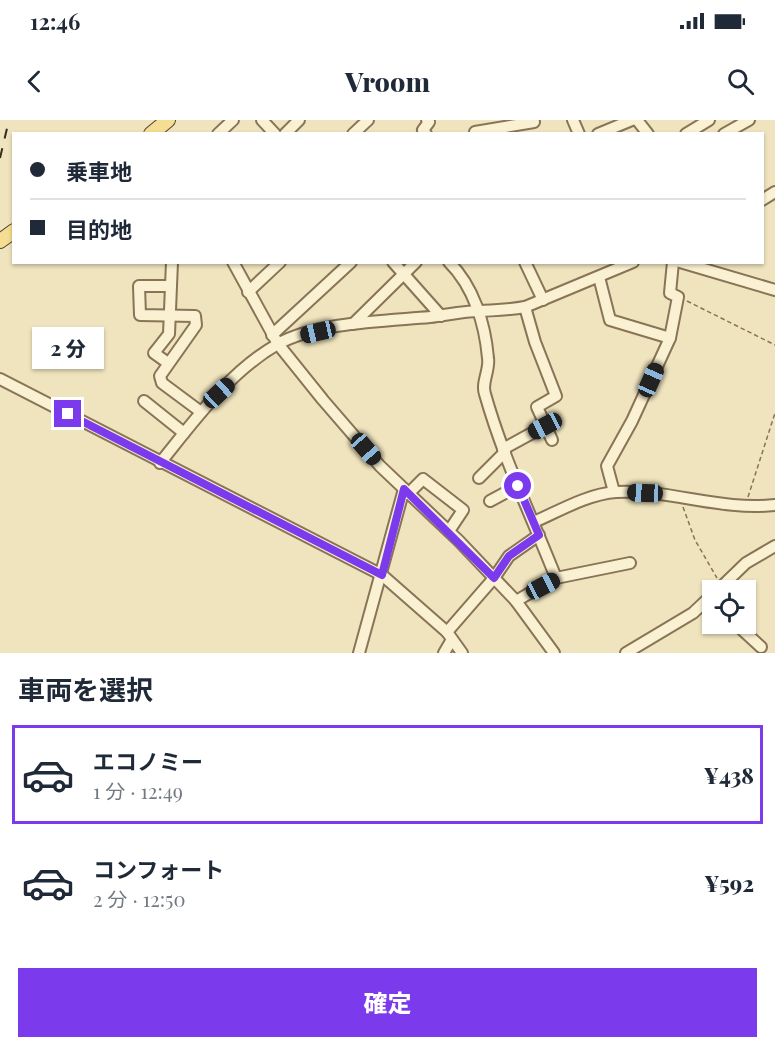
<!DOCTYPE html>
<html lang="ja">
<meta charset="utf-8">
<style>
:root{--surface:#fff;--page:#f2f2f3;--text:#1f2937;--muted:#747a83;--line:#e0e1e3;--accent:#7c3aed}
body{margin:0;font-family:"Playfair Display","Noto Sans JP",serif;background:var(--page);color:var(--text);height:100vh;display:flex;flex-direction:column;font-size:22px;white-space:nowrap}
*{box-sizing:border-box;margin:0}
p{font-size:20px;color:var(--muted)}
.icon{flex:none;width:33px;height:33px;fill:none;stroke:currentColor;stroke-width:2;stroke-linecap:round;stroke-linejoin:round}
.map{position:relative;height:533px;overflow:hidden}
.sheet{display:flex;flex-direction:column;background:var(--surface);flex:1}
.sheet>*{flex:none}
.guide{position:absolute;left:12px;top:12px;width:752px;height:132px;border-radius:0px;box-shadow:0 2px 4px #0004;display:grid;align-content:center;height:132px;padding:0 18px;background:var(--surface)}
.fabs{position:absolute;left:702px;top:460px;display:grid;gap:12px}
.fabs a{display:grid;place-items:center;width:54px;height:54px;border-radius:0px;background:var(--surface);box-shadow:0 2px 4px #0004;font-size:30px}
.end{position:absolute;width:27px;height:27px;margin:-14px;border:8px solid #7c3aed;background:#fff;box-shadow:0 0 0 3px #fff}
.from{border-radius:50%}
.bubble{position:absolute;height:42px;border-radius:0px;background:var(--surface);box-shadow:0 2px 4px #0004;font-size:20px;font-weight:800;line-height:42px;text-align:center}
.car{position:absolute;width:18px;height:36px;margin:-18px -9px;border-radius:8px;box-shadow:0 0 4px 2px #0007;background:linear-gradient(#222 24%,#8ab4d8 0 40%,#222 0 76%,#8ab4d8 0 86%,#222 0)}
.guide b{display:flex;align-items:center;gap:21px;height:57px;font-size:22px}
.guide b+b{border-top:2px solid var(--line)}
.guide i{width:15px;height:15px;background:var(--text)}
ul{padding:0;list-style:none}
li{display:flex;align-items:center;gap:18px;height:99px;margin:0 12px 9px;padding:0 6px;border:3px solid transparent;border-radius:0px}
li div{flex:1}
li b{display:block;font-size:22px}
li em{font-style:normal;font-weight:800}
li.on{border-color:var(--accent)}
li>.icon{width:54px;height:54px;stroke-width:1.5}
h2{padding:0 18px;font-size:27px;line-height:72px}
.button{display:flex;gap:12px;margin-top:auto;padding:12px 18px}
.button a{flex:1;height:69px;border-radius:0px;background:var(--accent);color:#fff;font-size:24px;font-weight:800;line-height:69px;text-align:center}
.status{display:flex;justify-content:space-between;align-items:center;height:42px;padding:0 30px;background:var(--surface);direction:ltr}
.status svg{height:16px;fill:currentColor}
header{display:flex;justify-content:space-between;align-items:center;height:78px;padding:0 18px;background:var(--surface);font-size:27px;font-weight:800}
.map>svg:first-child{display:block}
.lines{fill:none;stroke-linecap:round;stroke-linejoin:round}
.minor-casing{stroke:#887456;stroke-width:14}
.major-casing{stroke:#55422b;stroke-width:16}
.path{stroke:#887456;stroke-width:1.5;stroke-dasharray:4.5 3;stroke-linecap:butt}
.minor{stroke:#faf1d2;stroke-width:10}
.major{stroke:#f5dd94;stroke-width:14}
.rail{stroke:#372b1c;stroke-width:2;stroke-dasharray:10 10;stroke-linecap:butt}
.route{stroke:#7c3aed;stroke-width:8}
</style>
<div class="status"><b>12:46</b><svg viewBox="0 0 49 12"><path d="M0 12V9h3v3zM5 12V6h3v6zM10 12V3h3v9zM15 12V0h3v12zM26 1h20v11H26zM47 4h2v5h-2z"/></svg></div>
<header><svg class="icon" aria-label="back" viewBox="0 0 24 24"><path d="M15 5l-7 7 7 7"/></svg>Vroom<svg class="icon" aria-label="search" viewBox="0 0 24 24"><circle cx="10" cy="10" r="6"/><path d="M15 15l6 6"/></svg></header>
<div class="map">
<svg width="775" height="533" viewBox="0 0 775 533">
<rect width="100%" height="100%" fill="#efe4be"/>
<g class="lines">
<!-- minor casing -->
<g class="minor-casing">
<g id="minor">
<polyline points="262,0 275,14"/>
<polyline points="573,0 579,14"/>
<polyline points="637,0 648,14"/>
<polyline points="475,12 534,2"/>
<polyline points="218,14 233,0"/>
<polyline points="285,14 299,0"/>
<polyline points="353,14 368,0"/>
<polyline points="426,14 423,10 429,2 427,0"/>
<polyline points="598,14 632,0"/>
<polyline points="686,14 709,0"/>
<polyline points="724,14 749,0"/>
<polyline points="762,80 775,72"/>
<polyline points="233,142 278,224 323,280 380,346 459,421 516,481 554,533"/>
<polyline points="393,142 441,196"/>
<path d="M449,142C474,167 485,204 488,238C490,250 481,263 485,274C503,338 532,397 556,458"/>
<polyline points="525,142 543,180"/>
<polyline points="680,142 775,170"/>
<polyline points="599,157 610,200 670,218"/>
<polyline points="170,166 139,166 140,195 195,196 196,205 160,256 162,263 201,292"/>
<polyline points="248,172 280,142"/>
<polyline points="525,187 535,222 556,276 537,287 552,320"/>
<polyline points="353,204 416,142"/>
<polyline points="272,215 351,142"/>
<polyline points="168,243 154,233 169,214 172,142"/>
<polyline points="0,259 382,455 447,512 462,533"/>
<polyline points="144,281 184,313"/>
<polyline points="503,329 545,306"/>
<path d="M160,343C194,301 230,251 278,224C317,202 386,201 430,197C447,195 463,191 480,191C495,190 509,190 525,187L633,142"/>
<polyline points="479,358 505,332"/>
<polyline points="614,372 607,346 632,301 670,218 678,177 670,173 673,142"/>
<polyline points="408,374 423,359 463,390 449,411"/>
<polyline points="490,381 518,366"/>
<path d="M534,402C559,391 588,374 616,372C669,369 721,391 775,385"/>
<polyline points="717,471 746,443 775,426"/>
<polyline points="516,481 556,458 630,443"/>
<polyline points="736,504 761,527"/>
<polyline points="447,512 494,458 509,436 539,415"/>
<polyline points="359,533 404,369"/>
<polyline points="444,533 451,521"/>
<polyline points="626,533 693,493 712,475"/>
</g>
</g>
<!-- major casing -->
<g class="major-casing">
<g id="major">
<polyline points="151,14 168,0"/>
<polyline points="0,121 14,111"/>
</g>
</g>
<!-- path -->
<g class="path">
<polyline points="687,181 775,225"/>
<polyline points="748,377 775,293"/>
<polyline points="683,387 695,420 717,458"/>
</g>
<!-- minor -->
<use href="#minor" class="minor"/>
<!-- major -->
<use href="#major" class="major"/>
<!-- rail -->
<polyline class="rail" points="0,38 9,0"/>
</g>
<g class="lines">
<!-- route -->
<polyline class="route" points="68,294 382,455 404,369 494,458 509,436 539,415 518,366"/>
</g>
</svg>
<div class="fabs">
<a><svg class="icon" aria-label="locate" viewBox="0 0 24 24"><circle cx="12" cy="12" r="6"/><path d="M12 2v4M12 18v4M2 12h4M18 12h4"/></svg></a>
</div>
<i class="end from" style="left:518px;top:366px"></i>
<i class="end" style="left:68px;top:294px"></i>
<div class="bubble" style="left:32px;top:207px;width:72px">2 分</div>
<i class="car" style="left:318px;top:212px;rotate:257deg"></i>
<i class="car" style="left:651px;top:260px;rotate:24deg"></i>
<i class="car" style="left:219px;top:273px;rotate:47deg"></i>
<i class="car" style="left:545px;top:306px;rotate:242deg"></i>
<i class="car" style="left:366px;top:329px;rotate:139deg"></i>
<i class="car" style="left:645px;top:373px;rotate:272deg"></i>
<i class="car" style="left:543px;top:466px;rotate:62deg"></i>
<div class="guide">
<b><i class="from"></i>乗車地</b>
<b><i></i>目的地</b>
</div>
</div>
<section class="sheet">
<h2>車両を選択</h2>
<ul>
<li class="on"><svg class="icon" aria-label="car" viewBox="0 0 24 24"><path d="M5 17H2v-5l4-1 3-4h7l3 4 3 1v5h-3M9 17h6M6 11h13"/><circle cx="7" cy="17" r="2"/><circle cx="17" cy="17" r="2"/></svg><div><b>エコノミー</b><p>1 分 · 12:49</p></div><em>¥438</em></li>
<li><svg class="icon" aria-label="car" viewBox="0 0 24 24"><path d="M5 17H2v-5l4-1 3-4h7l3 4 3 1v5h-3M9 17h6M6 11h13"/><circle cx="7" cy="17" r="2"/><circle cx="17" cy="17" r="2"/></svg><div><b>コンフォート</b><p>2 分 · 12:50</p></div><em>¥592</em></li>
</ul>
<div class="button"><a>確定</a></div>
</section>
